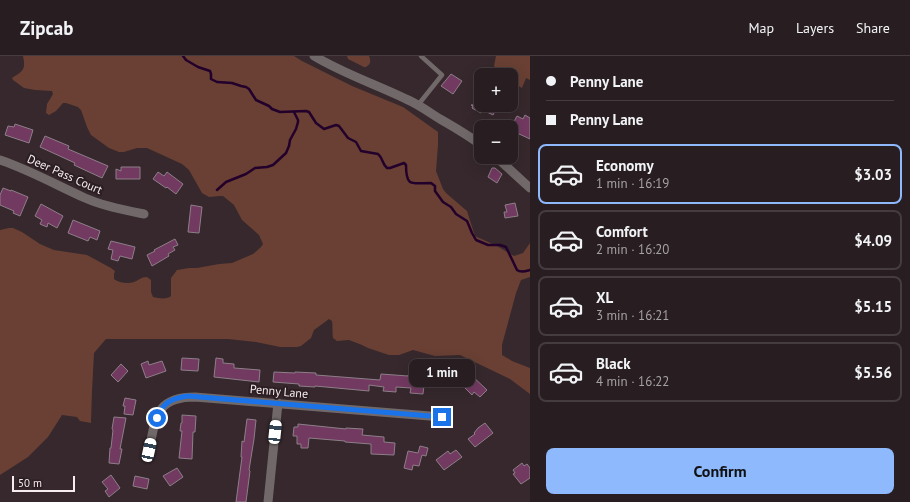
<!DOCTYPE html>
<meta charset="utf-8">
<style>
:root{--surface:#281e21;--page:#30272a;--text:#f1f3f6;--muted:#a5a2a5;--line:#443c3f;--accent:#8eb9fd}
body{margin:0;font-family:"PT Sans",sans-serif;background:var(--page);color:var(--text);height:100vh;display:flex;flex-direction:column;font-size:15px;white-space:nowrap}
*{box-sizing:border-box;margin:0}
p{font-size:13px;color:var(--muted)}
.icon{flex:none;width:22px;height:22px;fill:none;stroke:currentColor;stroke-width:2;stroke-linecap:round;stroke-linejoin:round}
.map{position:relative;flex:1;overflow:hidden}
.panel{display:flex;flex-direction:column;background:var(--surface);width:380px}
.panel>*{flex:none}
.banner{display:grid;align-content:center;height:88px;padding:0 16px;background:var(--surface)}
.controls{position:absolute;left:474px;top:12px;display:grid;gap:8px}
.controls a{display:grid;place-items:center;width:44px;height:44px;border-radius:8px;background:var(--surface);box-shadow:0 4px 16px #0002,0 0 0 1px var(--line);font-size:20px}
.scale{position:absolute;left:12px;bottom:10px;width:63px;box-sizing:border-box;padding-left:4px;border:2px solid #f7edf0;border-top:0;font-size:11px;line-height:14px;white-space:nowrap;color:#f7edf0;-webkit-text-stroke:3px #2c1e22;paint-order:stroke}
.end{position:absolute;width:18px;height:18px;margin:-9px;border:5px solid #1a73e8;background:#fff;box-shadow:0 0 0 2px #fff}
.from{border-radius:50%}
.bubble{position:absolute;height:28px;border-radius:8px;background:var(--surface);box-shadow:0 4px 16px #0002,0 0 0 1px var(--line);font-size:13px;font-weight:800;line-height:28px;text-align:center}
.car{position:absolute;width:12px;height:24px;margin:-12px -6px;border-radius:5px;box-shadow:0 0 3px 1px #0007;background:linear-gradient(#fff 24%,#345 0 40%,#fff 0 76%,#345 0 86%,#fff 0)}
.banner b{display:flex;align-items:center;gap:14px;height:38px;font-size:15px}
.banner b+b{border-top:1px solid var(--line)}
.banner i{width:10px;height:10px;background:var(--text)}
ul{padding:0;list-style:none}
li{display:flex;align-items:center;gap:12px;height:60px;margin:0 8px 6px;padding:0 8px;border:2px solid var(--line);border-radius:8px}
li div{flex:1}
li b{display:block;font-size:15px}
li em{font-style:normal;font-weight:800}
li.current{border-color:var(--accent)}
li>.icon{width:36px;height:36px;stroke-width:1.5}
.primary-button{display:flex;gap:8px;margin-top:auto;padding:8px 16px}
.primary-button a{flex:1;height:46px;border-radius:8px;background:var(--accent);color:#111;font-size:16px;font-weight:800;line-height:46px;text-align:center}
header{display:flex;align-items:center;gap:24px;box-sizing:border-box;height:56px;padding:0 20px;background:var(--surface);border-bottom:1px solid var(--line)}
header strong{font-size:19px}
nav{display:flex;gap:22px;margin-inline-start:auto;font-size:14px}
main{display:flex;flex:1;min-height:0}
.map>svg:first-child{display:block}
.green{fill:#694033}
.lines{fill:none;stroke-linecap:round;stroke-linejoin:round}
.stream{stroke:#23002c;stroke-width:2.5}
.building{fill:#723961;stroke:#8d7f88}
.service{stroke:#716969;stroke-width:4.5}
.minor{stroke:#716969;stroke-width:9}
.route{stroke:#1a73e8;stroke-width:5}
.labels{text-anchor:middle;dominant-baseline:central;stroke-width:4;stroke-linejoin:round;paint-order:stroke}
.street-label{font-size:12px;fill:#f7edf0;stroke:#2c1e22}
</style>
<header>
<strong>Zipcab</strong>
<nav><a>Map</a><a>Layers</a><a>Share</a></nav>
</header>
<main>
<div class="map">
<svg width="530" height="446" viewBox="0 0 530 446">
<rect width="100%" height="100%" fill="#36282c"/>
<!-- green -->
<g class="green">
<path d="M23,0H294L302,5L352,30L403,51L438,76V89L436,115L443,133L446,137L467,155L475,180L497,190L514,200L523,197L530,187V221L521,224L516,237L502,289V299L512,305L530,312V338L510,323L460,299L435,300L413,294L399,299H389L368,292L362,289L349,284L337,285L333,282C332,276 333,271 332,265L329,263L314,274L311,282L301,290L297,291H280L256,286L228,283H106L94,297L92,335L91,366V367L80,365L77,361L62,359L48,381L28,401L0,419V174L9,172H13L22,176L40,188L54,194L87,199L111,212L115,215L114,218V223C119,227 128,228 134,226C139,224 141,221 147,221L151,224V236L153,241C159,242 166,244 171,240V222L177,214L189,212H197L219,208L232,207L253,198L261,191L263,188L259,179L242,164L234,149L223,140H220L209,141L202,137L189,114L182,108L147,92H137L124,96H119L109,92L91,79L87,71L81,54L78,51L66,47H63L56,55L49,59L46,57L47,48L53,38L52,35L35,34L24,32L13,24L12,22C23,15 26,14 23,0Z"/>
<path d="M347,0H369C371,5 371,8 366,11H364L348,3Z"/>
<polygon points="496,0 530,0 530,24 526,22 522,32 511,25 511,19 503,19 494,10"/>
</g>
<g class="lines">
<!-- stream -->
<g class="stream">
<path d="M183,0L186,4L198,11L210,15L211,18V23L217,26L232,27L241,30L246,31L249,33L256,44L269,50L272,53L280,56L306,55L309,56L316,67L324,73L336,69L339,70L348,82L356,86L361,95L378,98C383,102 382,108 387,112H390L404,107L406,109C406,132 412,127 431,127L435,130V135L443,146L451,151L456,158L467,165L472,177L476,184L488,189H500L506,191L517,214C521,217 526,215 530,214"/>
<polyline points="217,134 226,126 246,118 255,112 267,111 273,109 286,97 289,90 290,84 296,73 298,66 298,64 294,56"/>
</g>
</g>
<!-- building -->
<g class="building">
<polygon points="451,18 462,25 453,38 441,30"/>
<polygon points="481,34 481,49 498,49 493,59 481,53 481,57 472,52 473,50 471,49 473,49"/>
<polygon points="525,59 530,62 530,83 517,77 511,88 511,71 517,60 523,63"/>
<polygon points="15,68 33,74 29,87 5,79 8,70 14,71"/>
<polygon points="45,80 69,90 68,93 108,110 102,122 74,109 75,107 40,91"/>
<polygon points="121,111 140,111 140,123 116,123 116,113 121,115"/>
<polygon points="492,112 495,112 502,118 497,127 488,121"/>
<polygon points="158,116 164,120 167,116 183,128 176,138 167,131 166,132 153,123"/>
<polygon points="3,132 11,135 11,134 28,141 20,160 13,157 14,155 0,149 0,139"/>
<polygon points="515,147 518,160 505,162 504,156 507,156 505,149"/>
<polygon points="41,148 63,160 57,172 48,167 47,171 40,168 42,164 35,160"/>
<polygon points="191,149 202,151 199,177 188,176"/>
<polygon points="73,164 100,175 97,184 90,181 88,185 68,177"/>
<polygon points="175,183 178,189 173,191 175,194 168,198 169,200 152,210 147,199 155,195 154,194"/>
<polygon points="111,185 135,191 132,203 120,200 118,205 111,203 113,194 108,193"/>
<polygon points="182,302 199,303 198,315 181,314"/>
<polygon points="216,302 223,303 223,307 234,308 234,312 260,314 259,326 214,321"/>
<polygon points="148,305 149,309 162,305 166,315 146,322 141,308"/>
<polygon points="121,308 128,315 118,326 111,319"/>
<polygon points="436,312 451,314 450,331 438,330 438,326 434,325"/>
<polygon points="274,316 295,317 295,316 316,317 316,319 380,324 381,318 408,320 408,319 425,321 423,338 410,337 411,332 396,331 396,336 383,335 384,331 369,329 369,335 315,330 315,331 299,330 299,328 273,326"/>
<polygon points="470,318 487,334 480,341 474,336 472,339 461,328"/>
<polygon points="125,342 136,344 133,359 124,358 125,350 123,350"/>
<polygon points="182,359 196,360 195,376 193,376 192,403 179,402 182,375 180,375 181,367 182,367"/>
<polygon points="114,361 126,362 120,393 122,393 119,408 109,407 110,392 111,392 113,374 112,373"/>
<polygon points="247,363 256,364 254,383 249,414 250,415 246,446 236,446 242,401 241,401 242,385 244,386"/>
<polygon points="485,367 493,377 475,391 468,383 475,378 474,377 478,372"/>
<polygon points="298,368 346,373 346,372 363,373 362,379 384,381 384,386 395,387 394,399 371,398 371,388 345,386 345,385 309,382 308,392 301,392 301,388 297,388 297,380 293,380 294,371 298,371"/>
<polygon points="420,390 428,392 426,400 422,399 419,410 413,409 412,414 404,412 408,395 418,397"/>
<polygon points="456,394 462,401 444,414 436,404 448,395 450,398"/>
<polygon points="522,407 524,410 527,408 530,412 530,422 521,428 513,418 515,417 513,414"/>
<polygon points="177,412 183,421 170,430 163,420"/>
<polygon points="111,419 120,432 109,441 105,435 108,433 102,426"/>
<polygon points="135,420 149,423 147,433 133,430"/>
</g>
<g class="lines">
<!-- service -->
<polyline class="service" points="418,49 442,19 421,0"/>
<!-- minor -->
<g class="minor">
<path d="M314,0C344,18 375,28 406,43C418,48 429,56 440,63C454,71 468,79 481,89"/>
<polyline points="496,101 530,132"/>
<path d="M0,104C30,114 56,129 85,142C103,150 124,154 144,158"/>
<path d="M149,394C156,362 155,341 195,341L442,361"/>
<polyline points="268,446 278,347"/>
</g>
</g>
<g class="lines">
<!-- route -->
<path class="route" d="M157,362C162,347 172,342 188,340L442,361"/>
</g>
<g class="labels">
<!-- street labels -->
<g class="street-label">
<text transform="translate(65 118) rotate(24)">Deer Pass Court</text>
<text transform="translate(279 335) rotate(5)">Penny Lane</text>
</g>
</g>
</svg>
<div class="controls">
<a>+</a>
<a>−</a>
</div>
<div class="scale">50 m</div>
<i class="end from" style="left:157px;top:362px"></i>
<i class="end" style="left:442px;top:361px"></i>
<div class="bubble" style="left:409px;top:303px;width:66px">1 min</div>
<i class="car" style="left:275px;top:376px;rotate:6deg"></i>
<i class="car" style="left:149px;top:394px;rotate:12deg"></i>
</div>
<section class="panel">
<div class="banner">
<b><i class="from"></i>Penny Lane</b>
<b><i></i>Penny Lane</b>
</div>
<ul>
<li class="current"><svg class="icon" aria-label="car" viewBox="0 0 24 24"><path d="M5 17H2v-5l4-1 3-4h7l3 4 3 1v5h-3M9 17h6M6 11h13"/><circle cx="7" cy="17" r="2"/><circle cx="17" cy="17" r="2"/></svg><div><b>Economy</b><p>1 min · 16:19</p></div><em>$3.03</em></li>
<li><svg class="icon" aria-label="car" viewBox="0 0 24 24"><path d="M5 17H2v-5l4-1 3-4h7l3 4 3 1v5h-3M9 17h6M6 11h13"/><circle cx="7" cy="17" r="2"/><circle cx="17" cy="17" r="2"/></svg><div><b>Comfort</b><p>2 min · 16:20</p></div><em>$4.09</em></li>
<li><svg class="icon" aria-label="car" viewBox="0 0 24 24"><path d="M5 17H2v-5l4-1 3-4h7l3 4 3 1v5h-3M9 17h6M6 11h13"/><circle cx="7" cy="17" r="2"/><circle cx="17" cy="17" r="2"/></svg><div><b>XL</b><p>3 min · 16:21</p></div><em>$5.15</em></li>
<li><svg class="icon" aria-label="car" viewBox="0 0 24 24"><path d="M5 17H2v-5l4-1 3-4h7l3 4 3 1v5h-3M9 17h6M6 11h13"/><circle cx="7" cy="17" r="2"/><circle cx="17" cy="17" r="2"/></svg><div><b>Black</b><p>4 min · 16:22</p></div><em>$5.56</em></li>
</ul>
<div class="primary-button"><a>Confirm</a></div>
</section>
</main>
